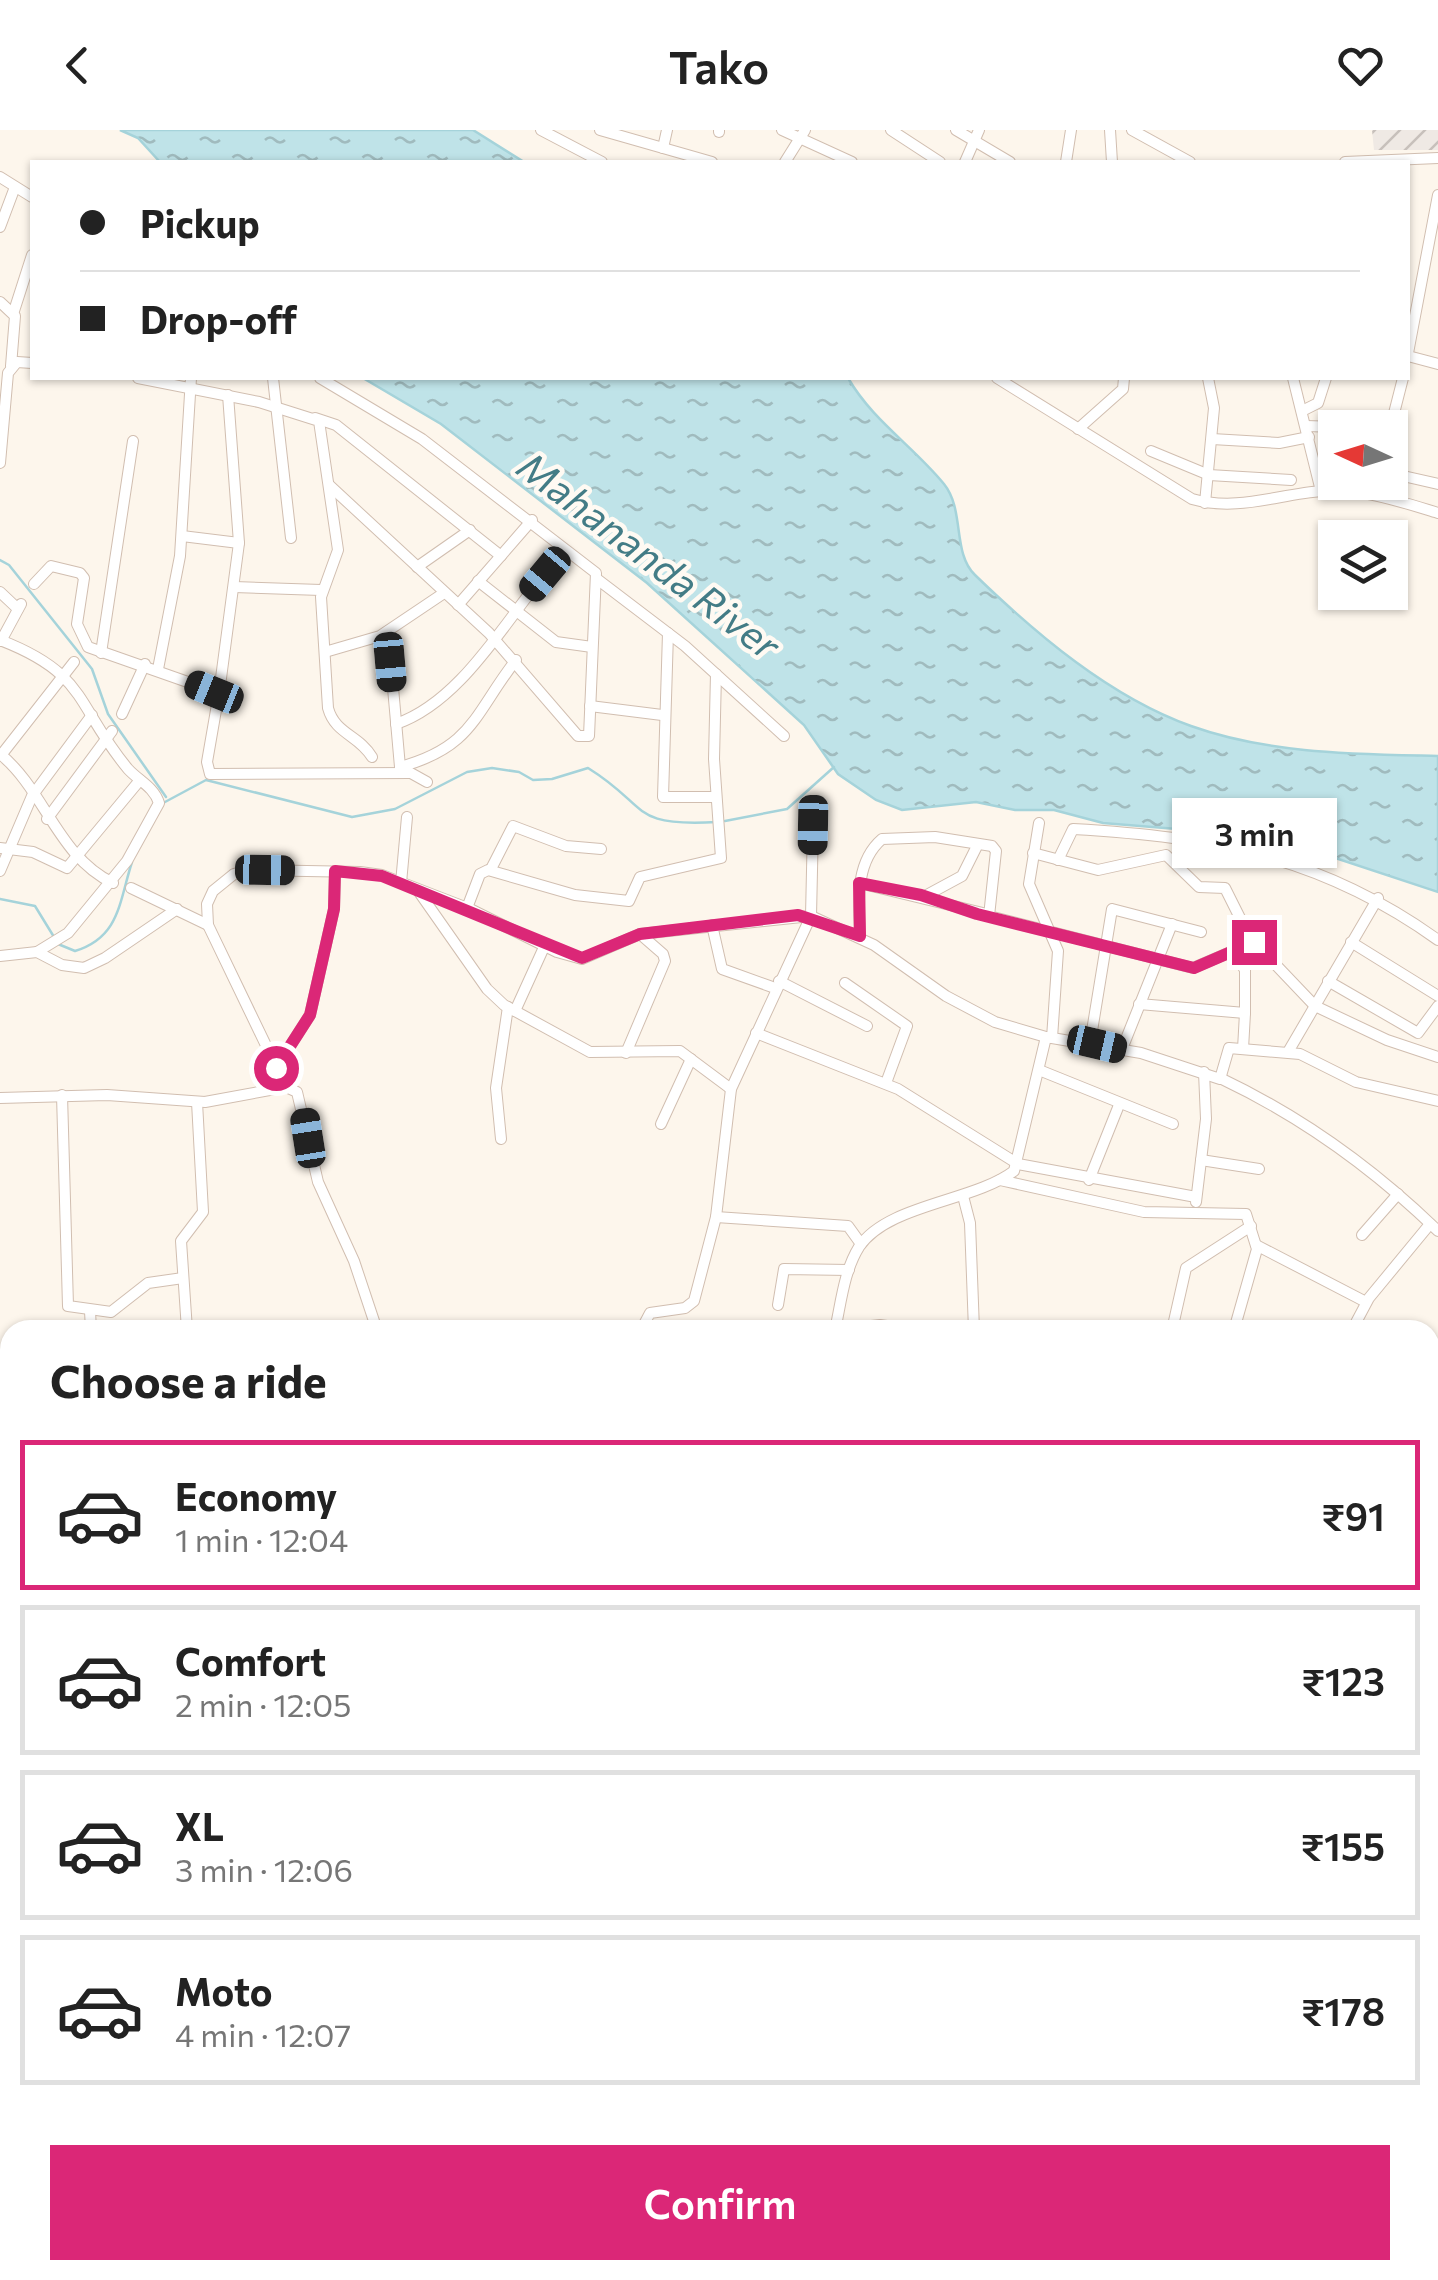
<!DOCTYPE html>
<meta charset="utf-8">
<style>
:root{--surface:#fff;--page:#f2f2f2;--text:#222;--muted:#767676;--line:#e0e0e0;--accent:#db2777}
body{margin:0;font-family:Commissioner,sans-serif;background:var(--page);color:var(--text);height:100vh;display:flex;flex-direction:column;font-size:38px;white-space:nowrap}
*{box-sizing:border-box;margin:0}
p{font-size:32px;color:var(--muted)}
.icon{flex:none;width:55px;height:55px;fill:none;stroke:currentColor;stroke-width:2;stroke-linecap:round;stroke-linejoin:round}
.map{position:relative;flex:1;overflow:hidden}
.panel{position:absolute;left:0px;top:1190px;width:1440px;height:960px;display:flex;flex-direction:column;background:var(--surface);border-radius:30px 30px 0 0;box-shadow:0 2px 8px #0004}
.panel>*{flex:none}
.top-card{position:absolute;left:30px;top:30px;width:1380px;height:220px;border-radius:0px;box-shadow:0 2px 8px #0004;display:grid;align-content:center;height:220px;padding:0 50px;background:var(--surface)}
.needle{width:65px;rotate:274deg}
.tools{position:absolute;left:1318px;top:280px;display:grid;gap:20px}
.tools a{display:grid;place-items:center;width:90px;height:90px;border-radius:0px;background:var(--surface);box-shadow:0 2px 8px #0004;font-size:50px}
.end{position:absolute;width:45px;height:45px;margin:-22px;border:12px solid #db2777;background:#fff;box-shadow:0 0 0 5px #fff}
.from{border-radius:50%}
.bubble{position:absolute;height:70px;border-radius:0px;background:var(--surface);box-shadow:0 2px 8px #0004;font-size:32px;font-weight:600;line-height:70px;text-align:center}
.car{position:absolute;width:30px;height:60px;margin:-30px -15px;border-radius:12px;box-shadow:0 0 8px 2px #0007;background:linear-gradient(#222 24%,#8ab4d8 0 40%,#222 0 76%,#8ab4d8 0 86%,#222 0)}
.top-card b{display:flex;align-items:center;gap:35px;height:95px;font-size:38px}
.top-card b+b{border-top:2px solid var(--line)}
.top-card i{width:25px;height:25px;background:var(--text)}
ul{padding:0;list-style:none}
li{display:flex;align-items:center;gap:30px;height:150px;margin:0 20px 15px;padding:0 30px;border:5px solid var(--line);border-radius:0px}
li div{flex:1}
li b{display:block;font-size:38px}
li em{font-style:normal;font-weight:600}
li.active{border-color:var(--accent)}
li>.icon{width:90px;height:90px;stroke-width:1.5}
h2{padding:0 50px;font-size:45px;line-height:120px}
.button{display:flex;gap:20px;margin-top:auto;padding:20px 50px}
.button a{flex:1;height:115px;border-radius:0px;background:var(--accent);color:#fff;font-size:40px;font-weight:600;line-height:115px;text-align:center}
header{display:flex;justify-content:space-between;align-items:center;height:130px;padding:0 50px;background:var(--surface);font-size:45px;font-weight:600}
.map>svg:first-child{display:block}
.industrial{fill:url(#industrial-furrows)}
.water{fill:url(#water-ripples);stroke:#a5d3da;stroke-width:2.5}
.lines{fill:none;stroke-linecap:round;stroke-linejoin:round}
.stream{stroke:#a5d3da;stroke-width:2.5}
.minor-casing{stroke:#d1beb0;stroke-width:12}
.minor{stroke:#fff;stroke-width:10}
.route{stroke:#db2777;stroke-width:12}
.labels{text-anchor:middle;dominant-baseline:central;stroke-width:9;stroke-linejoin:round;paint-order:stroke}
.water-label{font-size:40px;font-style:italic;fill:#437c86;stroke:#fffaf3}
</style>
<header><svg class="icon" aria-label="back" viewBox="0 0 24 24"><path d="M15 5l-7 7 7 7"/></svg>Tako<svg class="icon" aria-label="heart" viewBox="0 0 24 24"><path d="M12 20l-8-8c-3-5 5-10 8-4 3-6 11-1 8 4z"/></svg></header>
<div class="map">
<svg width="1438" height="2150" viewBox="0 0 1438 2150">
<defs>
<pattern id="industrial-furrows" width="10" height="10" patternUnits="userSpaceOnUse" patternTransform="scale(2.5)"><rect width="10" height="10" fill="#efe9e4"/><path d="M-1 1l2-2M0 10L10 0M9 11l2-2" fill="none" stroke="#c7c0bb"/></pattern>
<pattern id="water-ripples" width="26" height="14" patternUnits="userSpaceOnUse" patternTransform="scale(2.5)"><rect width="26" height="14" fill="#bfe3e8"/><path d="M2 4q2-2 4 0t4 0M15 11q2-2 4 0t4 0" fill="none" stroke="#a0bbbe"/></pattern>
</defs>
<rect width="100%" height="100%" fill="#fdf6ec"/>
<!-- industrial -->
<polygon class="industrial" points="1372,0 1438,0 1438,20 1374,20"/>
<!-- water -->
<g class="water">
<polygon points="120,0 473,0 524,32 160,32 138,8"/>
<path d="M363,248H848C873,291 913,316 944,354C965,380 952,423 975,445C1036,504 1110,567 1191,596C1269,624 1356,624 1438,626V762L1293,714L1251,705L1103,693L1054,680H1015L976,672L902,680L876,670L838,644L804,595L647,453L441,294Z"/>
</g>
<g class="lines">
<!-- stream -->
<g class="stream">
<polyline points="0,430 9,435 92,539 108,584 166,667"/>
<path d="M165,672L206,650L352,687L395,679L467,642L492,638L519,642L533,650L552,649L588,638C651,677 628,697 717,692"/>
<polyline points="725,691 787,679 834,637"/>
<polyline points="0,769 35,776 54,807"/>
<path d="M58,814L75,821C120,807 119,772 132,732"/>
<polyline points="1430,1501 1438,1503"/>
</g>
<!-- minor casing -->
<g class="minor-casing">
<g id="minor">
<polyline points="541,0 602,32"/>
<polyline points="600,0 712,32"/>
<polyline points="782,0 852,32"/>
<polyline points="891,0 940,32"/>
<polyline points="956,0 1010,32"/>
<polyline points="1110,0 1112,32"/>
<polyline points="1132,0 1190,32"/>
<polyline points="719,2 719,0"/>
<polyline points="663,18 667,0"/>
<polyline points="785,32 805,0"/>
<polyline points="965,32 979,0"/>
<polyline points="1066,32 1071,0"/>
<polyline points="1345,32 1438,28"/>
<polyline points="0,47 32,67"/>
<polyline points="0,97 15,57"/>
<polyline points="0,172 15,186 11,236"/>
<polyline points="14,181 32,125"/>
<polyline points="1408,223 1438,65"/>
<polyline points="1408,226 1438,234"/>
<path d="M138,248L259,272L319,291L338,420L321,467L328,578C335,604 359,605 372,627"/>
<polyline points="273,248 291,408"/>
<polyline points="320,248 422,309 596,443 589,606 578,606 489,503 329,355"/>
<path d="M997,248L1192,369C1238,382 1278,364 1323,361C1362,358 1402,372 1438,383"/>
<polyline points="1293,248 1321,361"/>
<polyline points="1302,281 1318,273 1326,248"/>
<polyline points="315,288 336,295 501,426"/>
<polyline points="1306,296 1370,298"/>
<polyline points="1078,299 1123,259 1124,248"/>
<polyline points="1390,299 1403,248"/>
<polyline points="1212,309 1279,313 1309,307"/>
<polyline points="1151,321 1209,345 1291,350"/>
<polyline points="0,333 8,243 17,232 32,233"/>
<polyline points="1317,333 1335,334"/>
<polyline points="1390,343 1438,354"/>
<polyline points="1205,373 1214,278 1208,248"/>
<polyline points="182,406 239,413"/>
<polyline points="417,437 470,400"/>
<polyline points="597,449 685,516 784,606"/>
<polyline points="478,451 556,512 592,517"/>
<polyline points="34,454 51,436 80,443 84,448 77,494 88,517 219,563 239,413 228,265"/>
<polyline points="234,457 321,460"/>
<polyline points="0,462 18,479"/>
<polyline points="458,475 532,390"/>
<polyline points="388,501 400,637 427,652"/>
<polyline points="668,503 663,667 716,667"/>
<path d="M0,510C88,544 75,575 128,639C139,651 154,657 159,673L127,731L68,803L37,822"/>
<polyline points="1,511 21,474"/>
<polyline points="325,522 380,506 444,463"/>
<polyline points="101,523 133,311"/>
<polyline points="158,539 180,426 191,248"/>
<polyline points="219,563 207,632 210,644 410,643"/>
<polyline points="590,576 662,585"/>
<polyline points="122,584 145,534"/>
<path d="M396,594C460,572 503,494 545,444"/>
<path d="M0,624C44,659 58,727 113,753"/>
<polyline points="2,624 74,532"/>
<path d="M400,637C473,617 474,584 516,530"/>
<polyline points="47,689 112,601"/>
<polyline points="1039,693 1029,754 1058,821 1052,908"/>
<polyline points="0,718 33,722 67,738 140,650"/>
<polyline points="1033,723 1098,740 1166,725 1199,757 1225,758 1252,812"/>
<path d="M1058,730L1073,699C1214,707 1322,727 1438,810"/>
<polyline points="491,739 513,696 566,716 601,719"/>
<polyline points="0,741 32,666 92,585"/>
<polyline points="401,753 407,687"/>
<polyline points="859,753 987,784"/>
<polyline points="131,758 208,795"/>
<polyline points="419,762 487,859 504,875 590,922 680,921 731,959"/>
<polyline points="925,766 962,746 978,714"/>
<polyline points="467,778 480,744 488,740 575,765 629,771 640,747 721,728 714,629 716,544"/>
<polyline points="712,795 722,839 775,858"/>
<path d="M860,806C859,774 854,733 882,709L935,707L992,716L996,721L989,786L1193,838L1254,812L1315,876L1387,910L1438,927"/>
<polyline points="1351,812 1438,866"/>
<polyline points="0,826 37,822 62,835 84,838 105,828 177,779"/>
<polyline points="779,851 867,896"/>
<polyline points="1328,851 1418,903 1438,876"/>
<polyline points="845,853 907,896 886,953"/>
<polyline points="1139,874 1245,883 1245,840 1232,820"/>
<polyline points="515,881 545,815"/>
<polyline points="756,903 898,959 1018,1034 1196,1067"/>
<polyline points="1090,913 1112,779 1201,802"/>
<polyline points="1122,919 1172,794"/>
<polyline points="1243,919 1245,883"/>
<polyline points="1288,922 1378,768"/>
<polyline points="626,923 665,831 663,824 640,804"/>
<polyline points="276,938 310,885 334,779 335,741"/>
<polyline points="1039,940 1173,994"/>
<path d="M1222,949C1304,988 1373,1038 1438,1101"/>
<polyline points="286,957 208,795 207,774 213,761 234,744 248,740 360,742 382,745 470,779 557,822 582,829 640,804 811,786 874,815 946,866 995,892 1046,907 1141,923 1220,949 1229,918 1300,924 1356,952 1438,971"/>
<polyline points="62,965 68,1176 111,1182 148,1153 183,1148"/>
<polyline points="0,968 107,965 205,972 286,957 297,962 318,1052 354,1131 377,1200"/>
<polyline points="661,994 691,929"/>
<polyline points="501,1009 496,958 508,877"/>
<polyline points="1201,1030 1259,1039"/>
<polyline points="1000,1050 1144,1082 1246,1084 1257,1119 1234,1200"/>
<polyline points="1089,1050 1119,975"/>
<polyline points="963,1066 970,1093 974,1200"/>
<polyline points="1196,1072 1206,989 1204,942"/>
<polyline points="716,1087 848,1096 861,1114"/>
<polyline points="1362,1105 1398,1064"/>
<polyline points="1256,1115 1366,1172"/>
<polyline points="778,1175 784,1139 849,1140"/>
<polyline points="90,1181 91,1200"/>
<polyline points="187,1200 181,1111 203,1082 197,972"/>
<polyline points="641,1200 650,1183 685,1178 694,1171 716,1087 731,959 811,786 813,695"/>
<path d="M835,1200C841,1173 844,1141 859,1117C888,1074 973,1072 1014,1041L1046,907"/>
<polyline points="837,1200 880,1195 914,1200"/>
<polyline points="1172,1200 1186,1138 1251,1096"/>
<polyline points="1352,1200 1369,1168 1430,1094"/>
<polyline points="1430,1395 1438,1396"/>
<polyline points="0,1432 10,1430"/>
<polyline points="1430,1524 1438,1525"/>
<polyline points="0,1671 10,1671"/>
<polyline points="1430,1875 1438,1875"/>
<polyline points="1430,1988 1438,1986"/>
<polyline points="1430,2027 1438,2048"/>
<polyline points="121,2140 121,2150"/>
<polyline points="72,2150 72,2140"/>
<polyline points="176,2150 177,2140"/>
<polyline points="193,2150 194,2140"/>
<polyline points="251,2150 256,2140"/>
<polyline points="297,2150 298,2140"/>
<polyline points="362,2150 364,2140"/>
<polyline points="451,2150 452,2140"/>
<polyline points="688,2150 689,2140"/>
<polyline points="772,2150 773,2140"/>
<polyline points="841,2150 842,2140"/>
<polyline points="894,2150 895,2140"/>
<polyline points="1025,2150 1026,2140"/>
<polyline points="1102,2150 1104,2140"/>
<polyline points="1218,2150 1220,2140"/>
<polyline points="1281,2150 1283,2140"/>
<polyline points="1340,2150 1343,2140"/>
<polyline points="1399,2150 1402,2140"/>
</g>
</g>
<!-- minor -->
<use href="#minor" class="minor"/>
</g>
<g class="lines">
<!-- route -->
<polyline class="route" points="276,938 310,885 334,779 335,741 382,746 582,828 640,804 798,785 860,806 859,753 921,765 977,784 1194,838 1254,812"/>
</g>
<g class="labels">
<!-- water labels -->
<g class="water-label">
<text transform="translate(650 424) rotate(37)">Mahananda River</text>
</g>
</g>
</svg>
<div class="tools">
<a><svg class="needle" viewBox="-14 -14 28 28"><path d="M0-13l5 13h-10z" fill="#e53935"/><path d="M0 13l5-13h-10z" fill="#767676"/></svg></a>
<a><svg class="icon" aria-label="layers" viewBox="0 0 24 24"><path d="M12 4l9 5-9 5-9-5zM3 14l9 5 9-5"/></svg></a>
</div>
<i class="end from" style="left:276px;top:938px"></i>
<i class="end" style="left:1254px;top:812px"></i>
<div class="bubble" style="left:1172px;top:668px;width:165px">3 min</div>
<i class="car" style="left:545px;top:444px;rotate:220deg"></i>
<i class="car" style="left:390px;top:532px;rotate:175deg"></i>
<i class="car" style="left:214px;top:562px;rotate:292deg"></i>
<i class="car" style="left:813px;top:695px;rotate:181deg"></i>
<i class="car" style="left:265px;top:740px;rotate:91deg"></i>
<i class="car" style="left:1097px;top:914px;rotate:103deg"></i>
<i class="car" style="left:308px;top:1008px;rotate:351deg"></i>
<div class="top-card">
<b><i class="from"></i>Pickup</b>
<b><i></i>Drop-off</b>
</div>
<section class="panel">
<h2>Choose a ride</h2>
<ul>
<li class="active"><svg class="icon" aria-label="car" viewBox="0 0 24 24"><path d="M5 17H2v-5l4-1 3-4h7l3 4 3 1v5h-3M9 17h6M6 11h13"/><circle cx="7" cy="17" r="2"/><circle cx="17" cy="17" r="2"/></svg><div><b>Economy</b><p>1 min · 12:04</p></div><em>₹91</em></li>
<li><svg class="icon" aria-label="car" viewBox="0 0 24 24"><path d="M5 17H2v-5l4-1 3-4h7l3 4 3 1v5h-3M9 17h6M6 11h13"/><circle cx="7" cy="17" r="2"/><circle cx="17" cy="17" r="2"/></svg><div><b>Comfort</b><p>2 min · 12:05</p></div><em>₹123</em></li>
<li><svg class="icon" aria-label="car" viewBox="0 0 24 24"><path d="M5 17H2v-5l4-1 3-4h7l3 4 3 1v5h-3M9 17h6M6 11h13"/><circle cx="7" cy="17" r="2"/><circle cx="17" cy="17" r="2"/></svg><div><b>XL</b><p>3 min · 12:06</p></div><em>₹155</em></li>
<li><svg class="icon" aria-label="car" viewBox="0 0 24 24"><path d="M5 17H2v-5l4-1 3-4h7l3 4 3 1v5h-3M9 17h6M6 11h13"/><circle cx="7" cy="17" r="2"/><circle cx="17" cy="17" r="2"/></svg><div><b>Moto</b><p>4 min · 12:07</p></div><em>₹178</em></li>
</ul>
<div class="button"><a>Confirm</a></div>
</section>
</div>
